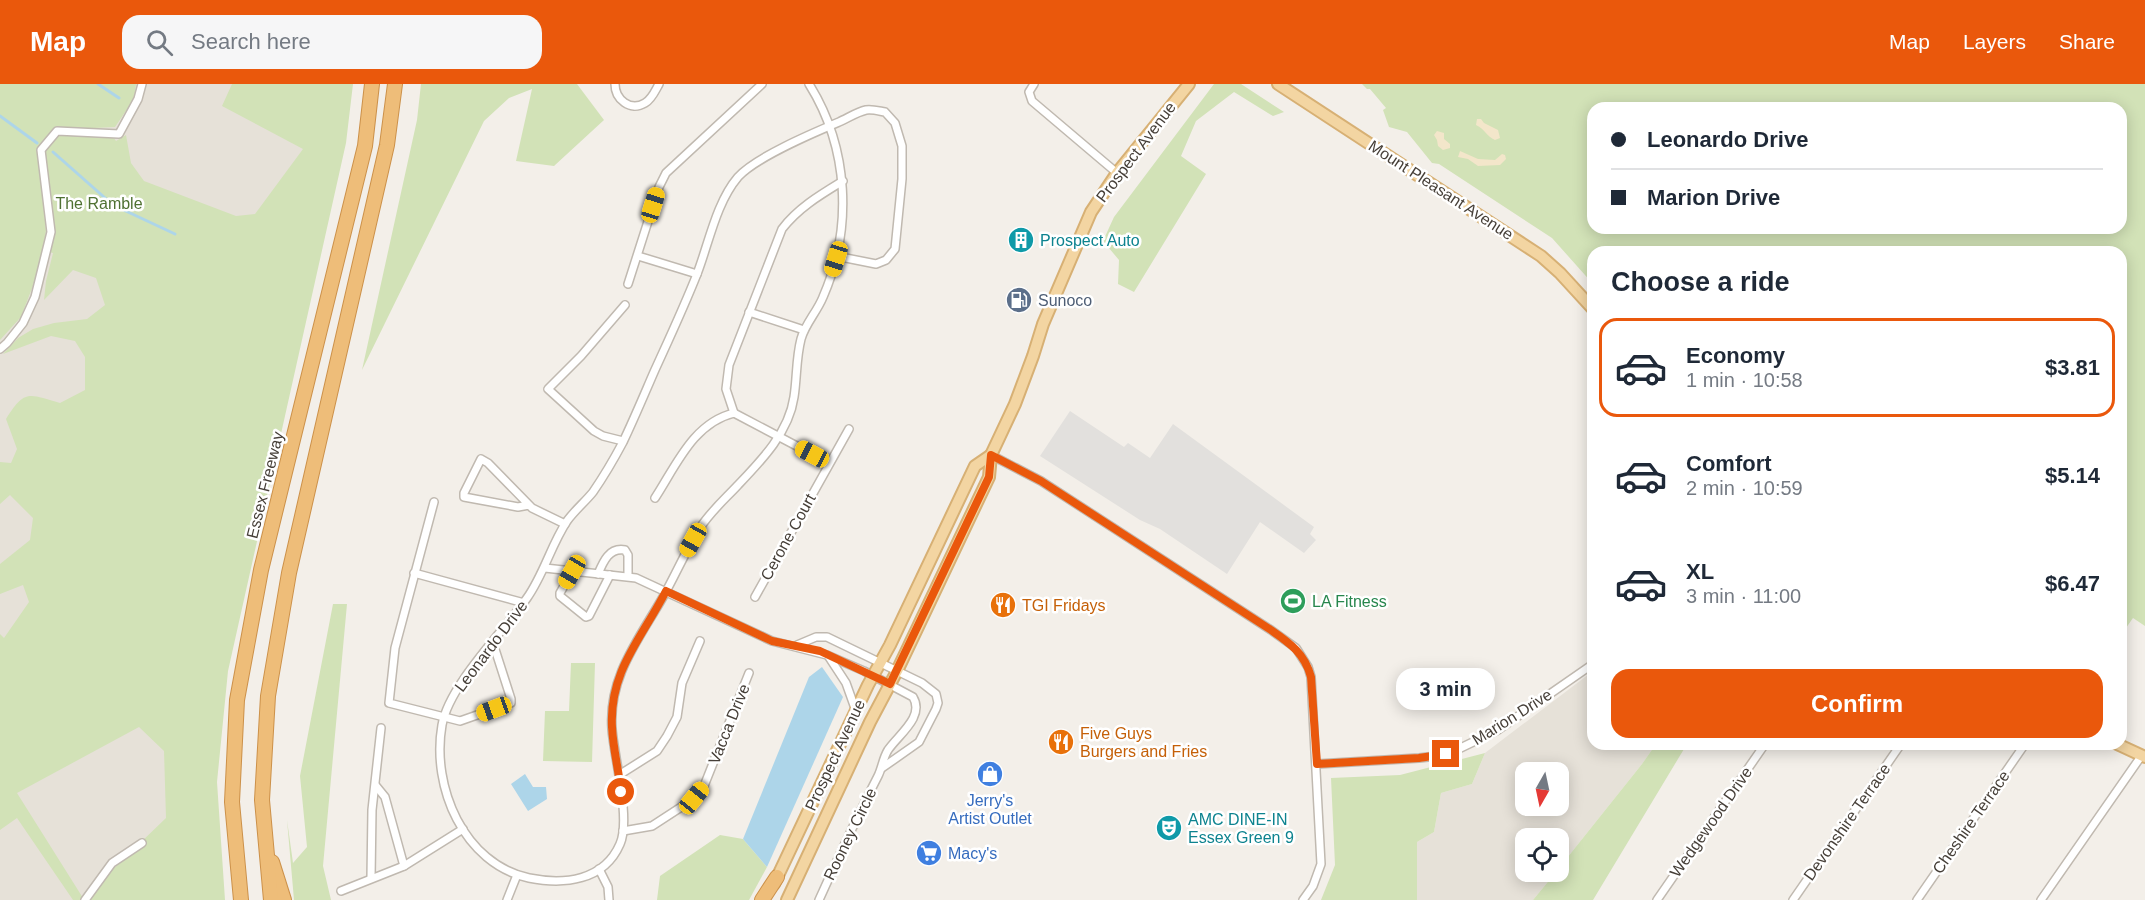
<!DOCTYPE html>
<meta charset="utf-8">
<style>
:root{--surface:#fff;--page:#f6f6f7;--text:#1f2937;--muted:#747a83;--line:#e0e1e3;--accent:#ea580c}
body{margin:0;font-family:Arial,sans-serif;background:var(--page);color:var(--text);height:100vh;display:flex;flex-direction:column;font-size:22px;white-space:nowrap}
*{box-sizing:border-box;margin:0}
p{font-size:20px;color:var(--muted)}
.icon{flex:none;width:33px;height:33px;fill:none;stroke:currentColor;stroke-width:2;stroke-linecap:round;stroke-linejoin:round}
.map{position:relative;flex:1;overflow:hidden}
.side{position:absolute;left:1587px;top:162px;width:540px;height:504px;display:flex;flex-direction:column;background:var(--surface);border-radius:18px;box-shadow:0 3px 15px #0003}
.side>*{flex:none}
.top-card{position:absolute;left:1587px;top:18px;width:540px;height:132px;border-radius:18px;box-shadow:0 3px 15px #0003;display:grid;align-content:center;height:132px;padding:0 24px;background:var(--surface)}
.needle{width:39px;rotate:189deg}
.tools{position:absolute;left:1515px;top:678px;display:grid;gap:12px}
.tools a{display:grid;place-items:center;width:54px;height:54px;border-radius:12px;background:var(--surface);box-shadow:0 3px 15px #0003;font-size:30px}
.end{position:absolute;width:27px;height:27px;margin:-14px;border:8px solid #ea580c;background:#fff;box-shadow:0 0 0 3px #fff}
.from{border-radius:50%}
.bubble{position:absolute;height:42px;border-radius:18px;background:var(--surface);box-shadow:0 3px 15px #0003;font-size:20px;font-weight:600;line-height:42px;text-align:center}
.car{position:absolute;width:18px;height:36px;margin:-18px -9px;border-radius:8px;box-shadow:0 0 4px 2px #0007;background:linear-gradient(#f5c518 24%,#345 0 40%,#f5c518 0 76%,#345 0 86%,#f5c518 0)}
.top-card b{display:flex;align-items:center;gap:21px;height:57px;font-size:22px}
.top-card b+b{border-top:2px solid var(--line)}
.top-card i{width:15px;height:15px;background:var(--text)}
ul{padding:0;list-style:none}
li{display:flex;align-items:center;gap:18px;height:99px;margin:0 12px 9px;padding:0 12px;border:3px solid transparent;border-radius:18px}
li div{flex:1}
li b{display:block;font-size:22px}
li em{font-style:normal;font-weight:600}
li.on{border-color:var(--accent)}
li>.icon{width:54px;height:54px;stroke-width:1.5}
h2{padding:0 24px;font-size:27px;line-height:72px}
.button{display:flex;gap:12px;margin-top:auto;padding:12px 24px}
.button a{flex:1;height:69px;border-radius:18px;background:var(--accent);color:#fff;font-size:24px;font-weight:600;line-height:69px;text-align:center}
header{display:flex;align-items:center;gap:36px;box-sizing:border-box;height:84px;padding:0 30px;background:var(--accent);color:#fff}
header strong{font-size:28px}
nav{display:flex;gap:33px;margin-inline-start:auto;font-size:21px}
.search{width:420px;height:54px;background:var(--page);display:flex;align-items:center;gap:15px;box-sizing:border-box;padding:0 21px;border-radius:18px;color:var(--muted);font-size:22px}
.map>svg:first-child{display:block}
.residential{fill:#e6e1d8;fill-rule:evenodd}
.green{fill:#d2e2b7;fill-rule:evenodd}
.sand{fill:#f3e6ca}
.parking{fill:#e2e0dd}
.water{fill:#add5e9}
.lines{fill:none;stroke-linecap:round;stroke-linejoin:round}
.stream{stroke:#add5e9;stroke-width:3}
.street-casing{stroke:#c0b9b0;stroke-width:10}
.primary-casing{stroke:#d7b074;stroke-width:14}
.highway-casing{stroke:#cc914a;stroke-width:16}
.street{stroke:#fff;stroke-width:7}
.primary{stroke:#f3d5a2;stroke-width:10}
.highway{stroke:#eebd79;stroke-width:14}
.route{stroke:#ea580c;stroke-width:8}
.labels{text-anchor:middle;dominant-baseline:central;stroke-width:5;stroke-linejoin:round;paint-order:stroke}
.street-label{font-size:16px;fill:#463f38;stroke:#fff}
.park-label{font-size:16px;fill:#4f7132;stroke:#fff}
.culture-label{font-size:16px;fill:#0d838f;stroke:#fff;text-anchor:start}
.service-label{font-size:16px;fill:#4e5e75;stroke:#fff;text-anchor:start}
.leisure-label{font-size:16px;fill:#27864d;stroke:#fff;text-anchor:start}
.food-label{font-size:16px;fill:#c56008;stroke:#fff;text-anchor:start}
.shop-label{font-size:16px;fill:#366cbe;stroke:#fff}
</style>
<header>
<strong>Map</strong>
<div class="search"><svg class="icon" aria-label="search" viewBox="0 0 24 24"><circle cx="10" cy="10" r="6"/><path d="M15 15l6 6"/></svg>Search here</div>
<nav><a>Map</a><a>Layers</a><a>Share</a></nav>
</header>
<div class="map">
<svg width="2145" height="816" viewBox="0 0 2145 816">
<rect width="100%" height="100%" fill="#f3efe9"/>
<!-- residential -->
<g class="residential">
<polygon points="0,0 315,0 185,816 0,816"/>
<path d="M1593,587V660H1656L1642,680L1559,784L1558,754H1526V788H1556L1533,816H1417V758L1434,748L1441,709L1472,700L1485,669ZM1526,688H1558V722H1526Z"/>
</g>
<!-- green -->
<g class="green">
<polygon points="0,0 136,0 134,15 115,43 53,46 38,65 46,147 39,186 21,233 0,256"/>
<path d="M232,0H353L346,59L228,587L217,698L225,816H73L17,734L0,746V550L4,554L29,518L23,501L0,510V480L30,456L33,434L10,411L0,420V378L11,379L17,365L6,335C25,305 28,310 60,319L85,306V273L75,257L51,252L3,270L18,254L33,245L54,239L87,235L105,221L96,194L73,186L44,216L46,197L53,169L48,168L53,149L45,68L58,49L114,54L116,57L126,51L131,79L144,97L236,132L255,130L303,65L222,22ZM139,643L164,667L166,734L83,814L17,709Z"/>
<polygon points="421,0 577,0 604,36 554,82 516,77 532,5 509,14 484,37 362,286 417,36"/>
<polygon points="1214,0 1241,0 1284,28 1273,32 1234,8 1196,37 1181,72 1206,90 1134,208 1118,200 1119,176 1103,157 1114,133"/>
<path d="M1362,0H2145V542L2133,534L2121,551V168H1593V200L1552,154L1439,80L1432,79L1407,48L1389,43L1383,26L1386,24L1370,5H1367ZM1593,24H2121V144H1593Z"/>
<polygon points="333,520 347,520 323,782 331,816 294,816 287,736 293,779 307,763 300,692"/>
<polygon points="571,579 595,579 592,678 543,677 545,627 569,627"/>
<polygon points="1656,660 1687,660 1593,816 1533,816 1556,788 1558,788 1559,784 1642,680"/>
<polygon points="1485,669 1472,700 1441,709 1434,748 1417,758 1417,816 1321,816 1335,781 1331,694 1400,691"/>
<polygon points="720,751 743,755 767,783 749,816 657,816 660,792"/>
</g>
<!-- sand -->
<g class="sand">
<path d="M1477,35H1481L1484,39L1498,46L1500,54L1495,56C1487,53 1484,44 1476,41Z"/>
<polygon points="1437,47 1444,49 1444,55 1450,60 1450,64 1443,66 1438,62 1437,56 1434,51"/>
<polygon points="1460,67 1478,75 1495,76 1502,70 1505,71 1506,75 1500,81 1478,82 1468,75 1458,73"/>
</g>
<!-- parking -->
<polygon class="parking" points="1070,327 1124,363 1128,359 1150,374 1173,340 1314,443 1310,450 1316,456 1304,469 1260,438 1227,490 1160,445 1140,436 1040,372"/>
<!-- water -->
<g class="water">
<polygon points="822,583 843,613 767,783 743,755 809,593"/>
<polygon points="525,690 533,703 546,703 547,715 528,727 511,700"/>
</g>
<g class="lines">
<!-- stream -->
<g class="stream">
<polyline points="98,0 119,14"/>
<polyline points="0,32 37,59"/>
<polyline points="53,68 113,121 175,150"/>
</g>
<!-- street casing -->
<g class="street-casing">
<g id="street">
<path d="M615,0C615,15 630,28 645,19C652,15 655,7 659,0"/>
<path d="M809,0C849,64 853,144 823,213C817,228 805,240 801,255C796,274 797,294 794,313C789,348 762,376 738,401C725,415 710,428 700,444C686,466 676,490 663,513C639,555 608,593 612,645C614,673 631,735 620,760C604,797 564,801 529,794C464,780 431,703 442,641C449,601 503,548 527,514C544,490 551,461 567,437C575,426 585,418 593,408C604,392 614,375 623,358C634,335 644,311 654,288C669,255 684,223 697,190C709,159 716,119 738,93C756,73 813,49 839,38C848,34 857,28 866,26C872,25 879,27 885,28L895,39L902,62V95L895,165L886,176L876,180L836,172"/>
<polyline points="1034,0 1029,8 1032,17 1117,89"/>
<polyline points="638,172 697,190"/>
<polyline points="628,200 659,103 666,89 762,0"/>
<polyline points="749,228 804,246"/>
<polyline points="0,265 7,259 23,239 35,213 51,148 41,66 57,47 119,50 138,15 142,0"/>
<path d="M734,329L726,305L729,281L782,145C798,124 820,111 843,97"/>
<polyline points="623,357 603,352 594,347 548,305 581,272 625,221"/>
<polyline points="991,371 1041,397 1271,546 1296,564 1308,583 1311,593 1321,780 1313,802 1303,816"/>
<path d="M655,414C676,382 693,339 734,329L829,379"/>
<polyline points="434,418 395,564 389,619 460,637 511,619 511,615 493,559"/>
<polyline points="529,421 518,423 464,413 464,409 481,375 488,379 532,424 565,440"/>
<path d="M545,484L636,494L772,557L827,571L864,587L913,613C925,633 898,651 888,666C883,674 882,684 878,692C857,733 838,774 819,816"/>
<polyline points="572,488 560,509 560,512 586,533 589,532 610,491"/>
<polyline points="414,489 524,519"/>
<path d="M598,490C603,478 609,463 625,466L628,471V492"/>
<polyline points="755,513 849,345"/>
<polyline points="797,561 816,553 827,553 922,599 936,610 938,619 936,625 919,658 882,684"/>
<polyline points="829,573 846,599 856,627"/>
<polyline points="1317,680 1419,674 1446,671 1498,646 1593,580"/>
<polyline points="619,691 657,667 667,652 677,633 682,599 700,557"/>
<polyline points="376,702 385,713 404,782"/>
<polyline points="623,747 652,742 695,714 704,702 749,589"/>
<polyline points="599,785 608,803 609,816"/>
<polyline points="371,794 372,726 381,644"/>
<polyline points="341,807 404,782 463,745"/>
<polyline points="85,816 112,779 142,759"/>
<polyline points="507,816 517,791"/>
<polyline points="1657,816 1765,660"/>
<polyline points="1793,816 1901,660"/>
<polyline points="1917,816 2025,660"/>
<polyline points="2041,816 2142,671"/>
</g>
</g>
<!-- primary casing -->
<g class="primary-casing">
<g id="primary">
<polyline points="1278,0 1541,172 1560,189 1593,225"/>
<polyline points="2117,660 2145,673"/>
<polyline points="774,800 868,601 890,561 975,382 991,371"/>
<polyline points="787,816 870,638 897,587 989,393 991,371 1015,320 1033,272 1043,240 1091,128 1117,89 1189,0"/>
</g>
</g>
<!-- highway casing -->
<g class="highway-casing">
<g id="highway">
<polyline points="272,778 284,816"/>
<polyline points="241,816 232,718 237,616 261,486 365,62 372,0"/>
<polyline points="271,816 262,716 268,612 289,489 387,61 395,0"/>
<polyline points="762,816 777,793"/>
</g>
</g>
<!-- street -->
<use href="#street" class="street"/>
<!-- primary -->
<use href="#primary" class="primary"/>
<!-- highway -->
<use href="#highway" class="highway"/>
</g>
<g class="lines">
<!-- route -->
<path class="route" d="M621,708C619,687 613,665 612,643C609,587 642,554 666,507L772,557L820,567L890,600L989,393L991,371L1041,397L1271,546C1290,559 1305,570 1311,593L1317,680L1419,674L1446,670"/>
</g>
<!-- icons -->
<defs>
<g id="building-disc" transform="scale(1.35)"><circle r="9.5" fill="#0f9aa8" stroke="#fff"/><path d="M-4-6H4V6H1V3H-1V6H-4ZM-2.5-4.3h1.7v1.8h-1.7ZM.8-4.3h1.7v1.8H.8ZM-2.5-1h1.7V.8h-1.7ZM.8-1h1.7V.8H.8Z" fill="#fff"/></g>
<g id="fuel-disc" transform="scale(1.35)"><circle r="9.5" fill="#5c6f8a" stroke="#fff"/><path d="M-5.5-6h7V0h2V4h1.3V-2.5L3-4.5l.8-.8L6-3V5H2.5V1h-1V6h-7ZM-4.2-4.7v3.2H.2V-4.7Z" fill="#fff"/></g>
<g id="stadium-disc" transform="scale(1.35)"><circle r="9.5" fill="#2e9e5b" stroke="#fff"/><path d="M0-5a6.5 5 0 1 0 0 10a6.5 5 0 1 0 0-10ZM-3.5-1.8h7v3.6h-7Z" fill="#fff"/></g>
<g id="restaurant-disc" transform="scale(1.35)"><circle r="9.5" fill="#e8710a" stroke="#fff"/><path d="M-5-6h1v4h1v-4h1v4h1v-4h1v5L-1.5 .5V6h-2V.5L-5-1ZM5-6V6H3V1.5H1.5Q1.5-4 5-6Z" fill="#fff"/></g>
<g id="shop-disc" transform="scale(1.35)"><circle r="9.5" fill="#3f7fe0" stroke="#fff"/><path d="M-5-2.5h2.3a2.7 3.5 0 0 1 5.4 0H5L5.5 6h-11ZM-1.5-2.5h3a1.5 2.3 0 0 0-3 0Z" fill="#fff"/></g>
<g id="theatre-disc" transform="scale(1.35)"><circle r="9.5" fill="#0f9aa8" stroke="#fff"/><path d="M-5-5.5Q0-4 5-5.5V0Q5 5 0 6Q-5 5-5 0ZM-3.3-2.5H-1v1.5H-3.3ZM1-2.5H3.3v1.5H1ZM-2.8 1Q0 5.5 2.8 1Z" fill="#fff"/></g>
<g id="supermarket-disc" transform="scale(1.35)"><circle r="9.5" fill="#3f7fe0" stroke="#fff"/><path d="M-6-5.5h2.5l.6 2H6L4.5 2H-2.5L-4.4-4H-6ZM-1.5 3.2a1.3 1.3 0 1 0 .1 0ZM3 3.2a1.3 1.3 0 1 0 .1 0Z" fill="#fff"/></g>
</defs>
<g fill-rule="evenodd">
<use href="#building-disc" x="1021" y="156"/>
<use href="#fuel-disc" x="1019" y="216"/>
<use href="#stadium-disc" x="1293" y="517"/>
<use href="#restaurant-disc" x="1003" y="521"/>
<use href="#restaurant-disc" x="1061" y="658"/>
<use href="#shop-disc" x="990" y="690"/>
<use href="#theatre-disc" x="1169" y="744"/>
<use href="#supermarket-disc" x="929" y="769"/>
</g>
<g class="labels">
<!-- street labels -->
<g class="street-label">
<text transform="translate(1136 68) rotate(-53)">Prospect Avenue</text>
<text transform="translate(1441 106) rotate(33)">Mount Pleasant Avenue</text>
<text transform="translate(265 401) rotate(-76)">Essex Freeway</text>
<text transform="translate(788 453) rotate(-61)">Cerone Court</text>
<text transform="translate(491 562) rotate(-53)">Leonardo Drive</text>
<text transform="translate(1512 633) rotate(-32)">Marion Drive</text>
<text transform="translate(729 640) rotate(-68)">Vacca Drive</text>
<text transform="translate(835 671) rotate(-65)">Prospect Avenue</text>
<text transform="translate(1711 738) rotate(-55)">Wedgewood Drive</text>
<text transform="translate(1847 738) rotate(-55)">Devonshire Terrace</text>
<text transform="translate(1971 738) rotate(-55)">Cheshire Terrace</text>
<text transform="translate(850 750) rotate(-64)">Rooney Circle</text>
</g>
<!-- park labels -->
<g class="park-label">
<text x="99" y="119">The Ramble</text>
</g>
<!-- culture labels -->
<g class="culture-label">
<text x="1040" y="156">Prospect Auto</text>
<text x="1188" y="735">AMC DINE-IN<tspan x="1188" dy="18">Essex Green 9</tspan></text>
</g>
<!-- service labels -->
<g class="service-label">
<text x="1038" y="216">Sunoco</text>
</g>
<!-- leisure labels -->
<g class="leisure-label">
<text x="1312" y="517">LA Fitness</text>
</g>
<!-- food labels -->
<g class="food-label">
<text x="1022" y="521">TGI Fridays</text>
<text x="1080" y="649">Five Guys<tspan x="1080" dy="18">Burgers and Fries</tspan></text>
</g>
<!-- shop labels -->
<g class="shop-label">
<text x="990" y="716">Jerry's<tspan x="990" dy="18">Artist Outlet</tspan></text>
<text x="948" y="769" text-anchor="start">Macy's</text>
</g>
</g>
</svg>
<div class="tools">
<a><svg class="needle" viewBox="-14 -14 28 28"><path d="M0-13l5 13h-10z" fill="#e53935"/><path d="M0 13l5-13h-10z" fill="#747a83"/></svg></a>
<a><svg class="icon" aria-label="locate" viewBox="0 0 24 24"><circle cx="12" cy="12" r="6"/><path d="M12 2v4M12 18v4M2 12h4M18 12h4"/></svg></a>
</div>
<i class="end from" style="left:621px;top:708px"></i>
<i class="end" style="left:1446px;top:670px"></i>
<div class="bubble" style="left:1396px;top:584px;width:99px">3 min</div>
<i class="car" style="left:653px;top:121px;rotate:17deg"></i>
<i class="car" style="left:836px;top:175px;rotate:197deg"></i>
<i class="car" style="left:812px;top:370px;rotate:298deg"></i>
<i class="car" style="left:693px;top:456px;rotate:209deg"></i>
<i class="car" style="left:572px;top:488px;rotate:210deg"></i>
<i class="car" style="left:494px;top:625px;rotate:250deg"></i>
<i class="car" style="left:694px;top:714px;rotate:39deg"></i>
<div class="top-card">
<b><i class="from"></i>Leonardo Drive</b>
<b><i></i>Marion Drive</b>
</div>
<section class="side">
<h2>Choose a ride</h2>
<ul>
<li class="on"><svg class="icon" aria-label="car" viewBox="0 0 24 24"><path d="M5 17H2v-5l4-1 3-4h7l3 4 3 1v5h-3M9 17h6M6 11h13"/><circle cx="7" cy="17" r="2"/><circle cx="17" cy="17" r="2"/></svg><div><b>Economy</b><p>1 min · 10:58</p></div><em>$3.81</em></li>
<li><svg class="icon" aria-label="car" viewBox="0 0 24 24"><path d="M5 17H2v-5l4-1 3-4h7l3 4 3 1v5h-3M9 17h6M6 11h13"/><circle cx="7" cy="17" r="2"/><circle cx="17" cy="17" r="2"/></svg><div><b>Comfort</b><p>2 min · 10:59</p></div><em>$5.14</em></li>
<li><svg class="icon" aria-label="car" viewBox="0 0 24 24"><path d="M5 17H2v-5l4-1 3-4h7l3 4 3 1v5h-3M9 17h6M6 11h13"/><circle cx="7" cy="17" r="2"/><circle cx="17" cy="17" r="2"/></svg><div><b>XL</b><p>3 min · 11:00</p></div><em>$6.47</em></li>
</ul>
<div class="button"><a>Confirm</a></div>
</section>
</div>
